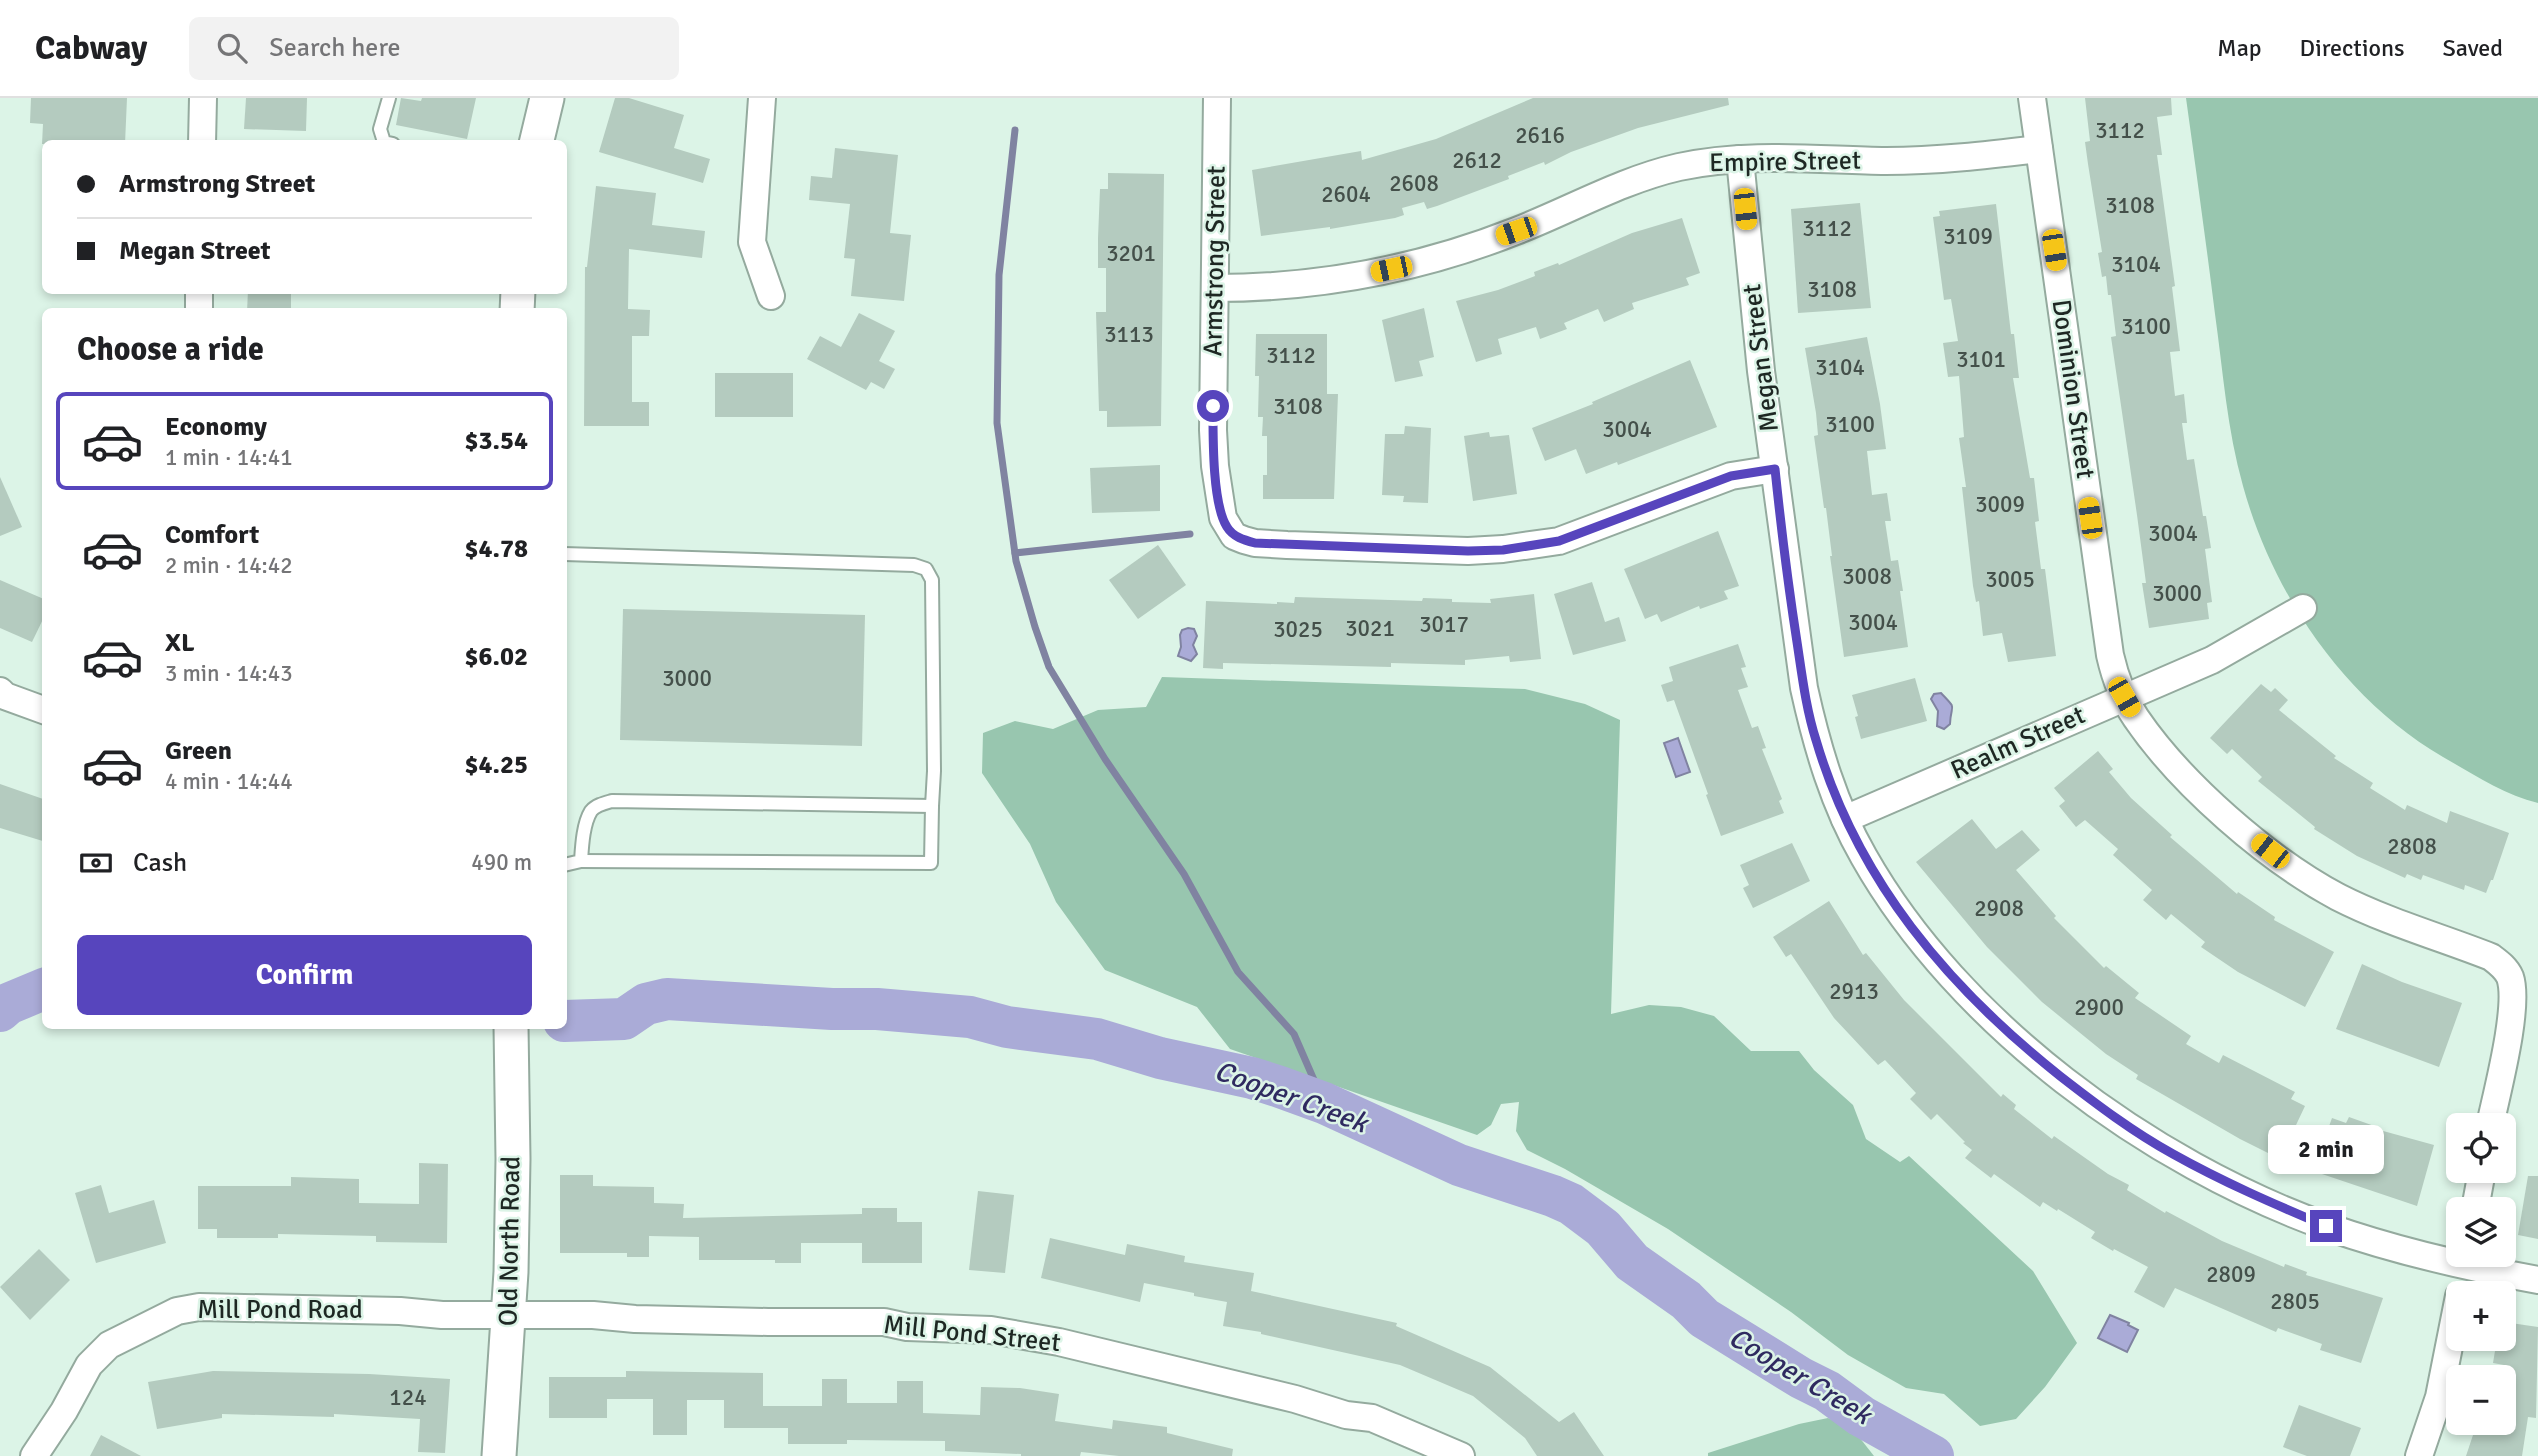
<!DOCTYPE html>
<meta charset="utf-8">
<style>
:root{--surface:#fff;--page:#f2f2f2;--text:#202124;--muted:#757577;--line:#e0e0e0;--accent:#5745bd}
body{margin:0;font-family:Signika,sans-serif;background:var(--page);color:var(--text);height:100vh;display:flex;flex-direction:column;font-size:26px;white-space:nowrap}
*{box-sizing:border-box;margin:0}
p{font-size:23px;color:var(--muted)}
.icon{flex:none;width:38px;height:38px;fill:none;stroke:currentColor;stroke-width:2;stroke-linecap:round;stroke-linejoin:round}
.map{position:relative;flex:1;overflow:hidden}
.details{position:absolute;left:42px;top:210px;width:525px;height:721px;display:flex;flex-direction:column;background:var(--surface);border-radius:10px;box-shadow:0 4px 10px #0003}
.details>*{flex:none}
.guide{position:absolute;left:42px;top:42px;width:525px;height:154px;border-radius:10px;box-shadow:0 4px 10px #0003;display:grid;align-content:center;height:154px;padding:0 35px;background:var(--surface)}
.fabs{position:absolute;left:2446px;top:1015px;display:grid;gap:14px}
.fabs a{display:grid;place-items:center;width:70px;height:70px;border-radius:10px;background:var(--surface);box-shadow:0 4px 10px #0003;font-size:35px}
.end{position:absolute;width:32px;height:32px;margin:-16px;border:9px solid #5745bd;background:#fff;box-shadow:0 0 0 4px #fff}
.from{border-radius:50%}
.bubble{position:absolute;height:49px;border-radius:10px;background:var(--surface);box-shadow:0 4px 10px #0003;font-size:23px;font-weight:800;line-height:49px;text-align:center}
.car{position:absolute;width:21px;height:42px;margin:-21px -10px;border-radius:9px;box-shadow:0 0 5px 2px #0007;background:linear-gradient(#f5c518 24%,#345 0 40%,#f5c518 0 76%,#345 0 86%,#f5c518 0)}
.guide b{display:flex;align-items:center;gap:24px;height:66px;font-size:26px}
.guide b+b{border-top:2px solid var(--line)}
.guide i{width:18px;height:18px;background:var(--text)}
ul{padding:0;list-style:none}
li{display:flex;align-items:center;gap:21px;height:98px;margin:0 14px 10px;padding:0 21px;border:4px solid transparent;border-radius:10px}
li div{flex:1}
li b{display:block;font-size:26px}
li em{font-style:normal;font-weight:800}
li.on{border-color:var(--accent)}
li>.icon{width:63px;height:63px;stroke-width:1.5}
h2{padding:0 35px;font-size:32px;line-height:84px}
.pay{display:flex;align-items:center;gap:18px;height:77px;padding:0 35px;font-size:26px}
.pay p{margin-inline-start:auto}
.primary-button{display:flex;gap:14px;margin-top:auto;padding:14px 35px}
.primary-button a{flex:1;height:80px;border-radius:10px;background:var(--accent);color:#fff;font-size:28px;font-weight:800;line-height:80px;text-align:center}
header{display:flex;align-items:center;gap:42px;box-sizing:border-box;height:98px;padding:0 35px;background:var(--surface);border-bottom:2px solid var(--line)}
header strong{font-size:33px}
nav{display:flex;gap:38px;margin-inline-start:auto;font-size:24px}
.search{width:490px;height:63px;background:var(--page);display:flex;align-items:center;gap:18px;box-sizing:border-box;padding:0 24px;border-radius:10px;color:var(--muted);font-size:26px}
.map>svg:first-child{display:block}
.green{fill:#98c6af}
.water{fill:#aaabd7;stroke:#8083a1;stroke-width:2}
.lines{fill:none;stroke-linecap:round;stroke-linejoin:round}
.stream{stroke:#8083a1;stroke-width:7}
.river{stroke:#aaabd7;stroke-width:42}
.building{fill:#b4cbbf}
.service-casing{stroke:#94aa9e;stroke-width:16}
.minor-casing{stroke:#94aa9e;stroke-width:30}
.tertiary-casing{stroke:#94aa9e;stroke-width:37}
.service{stroke:#fff;stroke-width:12}
.minor{stroke:#fff;stroke-width:26}
.tertiary{stroke:#fff;stroke-width:33}
.route{stroke:#5745bd;stroke-width:9}
.labels{text-anchor:middle;dominant-baseline:central;stroke-width:5;stroke-linejoin:round;paint-order:stroke}
.number-label{font-size:23px;fill:#44504a}
.street-label{font-size:26px;fill:#1e2723;stroke:#dcf4e7}
.water-label{font-size:28px;font-style:italic;fill:#2f2a60;stroke:#dcf4e7}
</style>
<header>
<strong>Cabway</strong>
<div class="search"><svg class="icon" aria-label="search" viewBox="0 0 24 24"><circle cx="10" cy="10" r="6"/><path d="M15 15l6 6"/></svg>Search here</div>
<nav><a>Map</a><a>Directions</a><a>Saved</a></nav>
</header>
<div class="map">
<svg width="2538" height="1358" viewBox="0 0 2538 1358">
<rect width="100%" height="100%" fill="#dcf4e7"/>
<!-- green -->
<g class="green">
<path d="M2186,0H2538V705C2504,697 2473,676 2443,659C2345,602 2273,497 2243,388C2227,332 2223,273 2215,216C2206,144 2196,72 2186,0Z"/>
<polygon points="1162,579 1525,591 1585,606 1620,622 1611,916 1649,907 1681,909 1714,918 1751,953 1799,953 1814,972 1853,1007 1866,1041 1900,1064 1909,1058 2033,1173 2077,1245 2045,1289 2016,1321 1980,1328 1944,1296 1906,1290 1848,1257 1791,1214 1668,1131 1565,1071 1527,1052 1516,1033 1519,1004 1501,1006 1491,1027 1477,1037 1230,951 1197,909 1105,872 1056,804 1030,746 982,675 983,635 1015,623 1053,631 1098,612 1146,609"/>
<polygon points="1828,1320 1852,1330 1874,1358 1708,1358 1708,1355 1799,1326"/>
</g>
<!-- water -->
<g class="water">
<polygon points="1188,530 1194,531 1197,538 1193,547 1197,556 1191,563 1178,558 1181,549 1180,537 1182,532"/>
<path d="M1941,595C1958,613 1951,604 1950,626L1944,631L1937,628L1938,613L1931,601L1934,596Z"/>
<polygon points="1678,640 1690,674 1676,679 1664,645"/>
<polygon points="2110,1217 2129,1225 2128,1227 2138,1232 2127,1254 2098,1240"/>
</g>
<g class="lines">
<!-- stream -->
<g class="stream">
<polyline points="1015,32 999,177 997,325 1016,463 1035,529 1049,569 1105,661 1184,776 1238,874 1294,936 1324,1005"/>
<polyline points="1015,455 1190,436"/>
<polyline points="0,906 8,906"/>
</g>
<!-- river -->
<g class="river">
<polyline points="0,913 8,906 46,890"/>
<polyline points="564,923 624,921 646,906 667,901 832,911 877,911 970,919 1007,929 1097,941 1160,960 1252,980 1280,989 1324,1005 1459,1067 1553,1098 1571,1106 1603,1130 1632,1164 1686,1202 1704,1220 1801,1280 1827,1293 1861,1318 1933,1358"/>
</g>
</g>
<!-- building -->
<g class="building">
<polygon points="31,0 127,0 125,46 42,46 43,26 30,25"/>
<polygon points="246,0 307,0 306,33 244,31"/>
<polygon points="401,0 421,3 422,0 476,0 467,41 396,27"/>
<polygon points="615,0 629,0 684,17 674,50 710,61 703,85 599,54"/>
<polygon points="1533,0 1728,0 1729,7 1638,30 1571,54 1545,67 1544,64 1508,78 1509,81 1437,108 1427,111 1424,104 1402,110 1404,117 1395,120 1330,131 1330,129 1261,138 1252,72 1361,53 1362,62 1436,41"/>
<polygon points="2085,0 2171,0 2172,17 2157,19 2162,57 2157,57 2175,188 2172,189 2180,253 2170,254 2175,298 2184,296 2187,325 2182,325 2187,362 2194,361 2203,418 2206,418 2211,450 2205,451 2212,504 2207,505 2209,521 2149,530 2142,485 2146,485 2137,417 2111,239 2116,238 2111,197 2108,197 2106,178 2102,179 2098,155 2102,154 2088,66 2085,44 2090,43"/>
<polygon points="835,50 898,57 890,135 911,137 904,203 851,198 855,161 844,160 850,106 809,102 811,78 832,80"/>
<polygon points="1108,75 1164,76 1161,328 1107,329 1107,313 1099,313 1096,214 1106,214 1106,170 1098,170 1098,140 1100,91 1108,91"/>
<polygon points="596,88 656,95 652,127 705,133 702,160 629,151 628,211 650,212 649,238 632,238 632,304 649,304 649,328 584,328 585,169 587,169"/>
<polygon points="1860,105 1871,210 1798,215 1791,111"/>
<polygon points="1996,106 2011,236 2014,236 2019,280 2013,280 2030,380 2034,380 2039,423 2035,424 2041,471 2045,471 2056,558 2008,564 2002,535 1983,538 1979,503 1976,504 1973,488 1962,389 1966,389 1959,340 1964,339 1959,278 1948,279 1943,245 1958,243 1951,201 1944,202 1933,119 1940,118 1939,113"/>
<polygon points="1682,120 1700,175 1686,180 1689,187 1632,205 1634,211 1604,224 1598,211 1564,225 1567,231 1540,241 1536,229 1498,241 1502,256 1476,264 1456,203 1498,192 1535,178 1534,174 1558,165 1559,167 1632,135"/>
<polygon points="248,192 291,192 291,214 247,214"/>
<polygon points="1424,210 1434,259 1419,263 1423,278 1395,284 1382,222"/>
<polygon points="859,215 895,233 879,263 895,271 884,291 871,284 866,292 807,261 820,238 841,249"/>
<polygon points="1256,236 1327,236 1327,296 1338,296 1334,401 1263,401 1263,377 1267,377 1267,338 1262,338 1263,319 1258,319 1259,278 1255,278"/>
<polygon points="1867,239 1880,306 1886,351 1867,353 1872,397 1887,395 1891,423 1885,423 1891,463 1898,462 1903,493 1900,493 1908,549 1844,559 1830,458 1832,458 1826,410 1824,410 1814,338 1818,337 1816,315 1805,250"/>
<polygon points="1690,262 1717,329 1618,367 1617,364 1586,376 1576,351 1545,363 1532,330 1593,306 1592,304"/>
<rect x="715" y="275" width="78" height="44"/>
<polygon points="1405,328 1431,330 1428,405 1403,404 1404,398 1382,397 1385,336 1404,336"/>
<polygon points="1489,334 1490,339 1509,337 1517,396 1473,403 1464,338"/>
<polygon points="1160,367 1160,413 1092,415 1090,370"/>
<polygon points="0,379 22,429 0,438"/>
<polygon points="1718,433 1739,488 1724,493 1728,501 1700,511 1699,508 1661,524 1657,516 1645,521 1624,471"/>
<polygon points="1158,447 1186,487 1138,521 1109,482"/>
<polygon points="0,482 46,502 46,515 32,544 0,530"/>
<polygon points="1592,484 1605,524 1619,519 1626,543 1573,557 1554,496"/>
<polygon points="1534,496 1541,561 1510,564 1509,558 1465,562 1465,567 1391,565 1391,569 1223,565 1223,571 1203,570 1206,503 1277,506 1277,504 1294,505 1295,499 1422,503 1423,500 1452,501 1452,504 1491,505 1490,501"/>
<polygon points="623,511 865,517 862,648 620,642"/>
<polygon points="1738,546 1746,569 1741,570 1748,589 1738,592 1752,630 1758,628 1766,650 1762,651 1782,701 1779,703 1784,715 1721,738 1706,697 1708,696 1674,602 1667,604 1661,587 1673,583 1669,569"/>
<polygon points="1915,580 1927,623 1861,641 1855,619 1858,618 1852,597"/>
<polygon points="2261,586 2271,594 2275,590 2288,602 2279,612 2336,658 2334,660 2373,685 2370,690 2405,712 2407,707 2447,725 2450,713 2509,735 2493,782 2491,782 2486,795 2465,787 2464,792 2423,777 2421,782 2407,776 2405,780 2357,758 2314,731 2315,729 2258,683 2262,679 2232,651 2227,656 2210,640"/>
<polygon points="2098,653 2113,671 2109,674 2131,700 2172,737 2170,739 2237,796 2238,794 2275,819 2274,822 2334,854 2305,909 2238,874 2201,849 2205,844 2171,816 2166,822 2143,802 2152,792 2113,757 2118,751 2085,722 2076,729 2059,708 2065,703 2054,690"/>
<polygon points="0,686 46,702 46,744 0,730"/>
<polygon points="1972,721 1996,751 2022,732 2040,752 2016,772 2056,818 2054,820 2104,870 2106,868 2139,895 2135,900 2191,938 2186,946 2219,965 2223,957 2295,994 2291,1001 2305,1008 2280,1061 2240,1041 2136,981 2138,977 2106,956 2042,904 1987,849 1916,764"/>
<polygon points="1792,745 1810,783 1753,810 1743,790 1749,787 1740,767"/>
<polygon points="1829,803 1863,857 1866,855 1904,902 2001,999 2003,996 2016,1007 2014,1011 2052,1041 2054,1038 2108,1076 2129,1087 2127,1092 2165,1115 2166,1113 2222,1143 2284,1169 2285,1166 2307,1174 2306,1177 2383,1200 2361,1265 2320,1252 2322,1246 2278,1230 2276,1234 2175,1190 2164,1210 2134,1194 2148,1169 2114,1151 2113,1153 2091,1140 2095,1134 2058,1111 2057,1113 2043,1104 2040,1109 1994,1076 1991,1080 1965,1060 1972,1052 1963,1045 1965,1044 1937,1016 1931,1022 1910,1001 1916,995 1885,962 1878,967 1834,920 1791,856 1786,859 1773,839"/>
<polygon points="2362,866 2402,884 2462,905 2439,969 2336,931"/>
<polygon points="2349,1019 2377,1029 2376,1031 2434,1047 2417,1108 2313,1073 2332,1020 2346,1025"/>
<polygon points="419,1065 448,1066 447,1145 376,1144 376,1138 278,1136 278,1140 217,1140 217,1131 198,1131 198,1088 291,1088 291,1079 359,1081 359,1105 419,1106"/>
<polygon points="560,1077 593,1077 593,1088 654,1089 654,1105 684,1106 683,1120 862,1116 862,1110 897,1110 897,1124 922,1124 922,1165 862,1165 862,1145 801,1145 801,1165 775,1165 775,1162 699,1162 699,1139 649,1138 649,1159 627,1159 627,1155 560,1155"/>
<polygon points="2528,1078 2538,1078 2538,1141 2518,1137"/>
<polygon points="101,1087 109,1115 154,1102 166,1145 96,1165 75,1095"/>
<polygon points="978,1093 1014,1097 1005,1175 969,1172"/>
<polygon points="1050,1140 1125,1157 1127,1146 1185,1158 1184,1164 1254,1175 1251,1193 1397,1225 1396,1228 1490,1269 1559,1324 1574,1314 1604,1358 1537,1358 1525,1340 1473,1298 1400,1267 1261,1236 1261,1234 1223,1228 1227,1204 1194,1198 1194,1195 1144,1185 1140,1204 1041,1180"/>
<polygon points="39,1151 70,1182 30,1222 0,1189"/>
<polygon points="2504,1224 2538,1229 2536,1320 2528,1319 2522,1358 2466,1358 2477,1325 2504,1325 2504,1267 2493,1265 2497,1241 2504,1241"/>
<polygon points="213,1273 369,1276 450,1281 445,1355 418,1354 420,1321 334,1316 334,1319 222,1316 222,1320 157,1331 148,1284"/>
<polygon points="626,1273 763,1275 763,1308 822,1308 822,1281 847,1281 847,1305 897,1305 897,1283 923,1283 923,1315 980,1317 981,1289 1020,1290 1059,1296 1055,1323 1112,1331 1113,1322 1167,1329 1167,1335 1233,1351 1232,1358 1119,1358 1081,1354 1080,1358 1021,1358 1021,1356 945,1353 945,1343 847,1342 847,1346 788,1346 788,1330 724,1330 724,1302 687,1302 687,1337 653,1337 653,1301 607,1301 607,1320 549,1320 549,1279 626,1279"/>
<polygon points="2299,1307 2361,1330 2350,1358 2307,1358 2283,1349"/>
<polygon points="101,1337 141,1358 90,1358"/>
</g>
<g class="lines">
<!-- service casing -->
<g class="service-casing">
<g id="service">
<polyline points="389,0 380,31 384,44 393,46"/>
<path d="M564,456L914,467L926,471L932,482L934,673L932,708L612,703C605,705 596,707 591,713C583,726 582,748 581,763L564,767"/>
<polyline points="581,763 931,765 932,708"/>
</g>
</g>
<!-- minor casing -->
<g class="minor-casing">
<g id="minor">
<polyline points="762,0 752,144 771,198"/>
<polyline points="1217,0 1213,332 1215,368 1223,420 1234,438 1244,442 1255,445 1287,447 1468,453 1503,451 1559,443 1731,378 1775,371"/>
<path d="M2032,0L2110,557C2115,579 2123,601 2136,620C2181,686 2267,761 2338,799C2387,824 2440,839 2491,859C2499,865 2506,870 2510,879C2520,908 2497,994 2490,1027"/>
<polyline points="202,46 203,0"/>
<path d="M1740,61L1761,273L1804,590C1817,649 1834,707 1864,759C1958,925 2150,1066 2328,1129C2396,1153 2466,1169 2538,1182"/>
<path d="M1215,190C1318,190 1420,171 1516,133C1570,112 1622,82 1679,69C1747,54 1817,62 1886,63C1937,63 1988,57 2039,51"/>
<polyline points="199,192 199,214"/>
<polyline points="0,593 5,598 46,613"/>
<polyline points="1845,721 2212,562 2303,510"/>
<polyline points="2475,1111 2482,1073"/>
<polyline points="34,1358 64,1313 89,1267 109,1247 177,1213 199,1209 400,1213 442,1217 593,1217 635,1221 768,1224 884,1224 907,1229 991,1232 1059,1244 1295,1301 1346,1317 1372,1320 1461,1358"/>
<polyline points="2419,1358 2439,1299 2459,1198"/>
</g>
</g>
<!-- tertiary casing -->
<g class="tertiary-casing">
<g id="tertiary">
<polyline points="536,46 547,0"/>
<polyline points="517,214 518,192"/>
<polyline points="499,1358 511,1174 513,1061 511,928"/>
</g>
</g>
<!-- service -->
<use href="#service" class="service"/>
<!-- minor -->
<use href="#minor" class="minor"/>
<!-- tertiary -->
<use href="#tertiary" class="tertiary"/>
</g>
<g class="lines">
<!-- route -->
<path class="route" d="M1213,308C1213,336 1212,406 1227,429C1233,439 1244,442 1255,445L1468,453L1503,452L1559,443L1731,378L1775,371C1781,429 1788,486 1797,544C1802,577 1806,611 1816,642C1857,782 1948,889 2060,978C2096,1006 2133,1034 2173,1056C2223,1084 2274,1106 2326,1128"/>
</g>
<g class="labels">
<!-- number labels -->
<g class="number-label">
<text x="2120" y="32">3112</text>
<text x="1540" y="37">2616</text>
<text x="1477" y="62">2612</text>
<text x="1414" y="85">2608</text>
<text x="1346" y="96">2604</text>
<text x="2130" y="107">3108</text>
<text x="1827" y="130">3112</text>
<text x="1968" y="138">3109</text>
<text x="1131" y="155">3201</text>
<text x="2136" y="166">3104</text>
<text x="1832" y="191">3108</text>
<text x="2146" y="228">3100</text>
<text x="1129" y="236">3113</text>
<text x="1291" y="257">3112</text>
<text x="1981" y="261">3101</text>
<text x="1840" y="269">3104</text>
<text x="1298" y="308">3108</text>
<text x="1850" y="326">3100</text>
<text x="1627" y="331">3004</text>
<text x="2000" y="406">3009</text>
<text x="2173" y="435">3004</text>
<text x="1867" y="478">3008</text>
<text x="2010" y="481">3005</text>
<text x="2177" y="495">3000</text>
<text x="1873" y="524">3004</text>
<text x="1444" y="526">3017</text>
<text x="1370" y="530">3021</text>
<text x="1298" y="531">3025</text>
<text x="687" y="580">3000</text>
<text x="2412" y="748">2808</text>
<text x="1999" y="810">2908</text>
<text x="1854" y="893">2913</text>
<text x="2099" y="909">2900</text>
<text x="2231" y="1176">2809</text>
<text x="2295" y="1203">2805</text>
<text x="408" y="1299">124</text>
</g>
<!-- street labels -->
<g class="street-label">
<text transform="translate(1785 64) rotate(-1)">Empire Street</text>
<text transform="translate(1215 163) rotate(-89)">Armstrong Street</text>
<text transform="translate(1761 260) rotate(-97)">Megan Street</text>
<text transform="translate(2073 291) rotate(82)">Dominion Street</text>
<text transform="translate(2018 645) rotate(-24)">Realm Street</text>
<text transform="translate(510 1143) rotate(-89)">Old North Road</text>
<text x="280" y="1212">Mill Pond Road</text>
<text transform="translate(972 1236) rotate(6)">Mill Pond Street</text>
</g>
<!-- water labels -->
<g class="water-label">
<text transform="translate(1291 999) rotate(20)">Cooper Creek</text>
<text transform="translate(1800 1278) rotate(31)">Cooper Creek</text>
</g>
</g>
</svg>
<div class="fabs">
<a><svg class="icon" aria-label="locate" viewBox="0 0 24 24"><circle cx="12" cy="12" r="6"/><path d="M12 2v4M12 18v4M2 12h4M18 12h4"/></svg></a>
<a><svg class="icon" aria-label="layers" viewBox="0 0 24 24"><path d="M12 4l9 5-9 5-9-5zM3 14l9 5 9-5"/></svg></a>
<a>+</a>
<a>−</a>
</div>
<i class="end from" style="left:1213px;top:308px"></i>
<i class="end" style="left:2326px;top:1128px"></i>
<div class="bubble" style="left:2268px;top:1027px;width:116px">2 min</div>
<i class="car" style="left:1745px;top:111px;rotate:174deg"></i>
<i class="car" style="left:1516px;top:133px;rotate:251deg"></i>
<i class="car" style="left:2054px;top:152px;rotate:171deg"></i>
<i class="car" style="left:1391px;top:171px;rotate:258deg"></i>
<i class="car" style="left:2090px;top:420px;rotate:352deg"></i>
<i class="car" style="left:2124px;top:599px;rotate:150deg"></i>
<i class="car" style="left:2270px;top:753px;rotate:308deg"></i>
<div class="guide">
<b><i class="from"></i>Armstrong Street</b>
<b><i></i>Megan Street</b>
</div>
<section class="details">
<h2>Choose a ride</h2>
<ul>
<li class="on"><svg class="icon" aria-label="car" viewBox="0 0 24 24"><path d="M5 17H2v-5l4-1 3-4h7l3 4 3 1v5h-3M9 17h6M6 11h13"/><circle cx="7" cy="17" r="2"/><circle cx="17" cy="17" r="2"/></svg><div><b>Economy</b><p>1 min · 14:41</p></div><em>$3.54</em></li>
<li><svg class="icon" aria-label="car" viewBox="0 0 24 24"><path d="M5 17H2v-5l4-1 3-4h7l3 4 3 1v5h-3M9 17h6M6 11h13"/><circle cx="7" cy="17" r="2"/><circle cx="17" cy="17" r="2"/></svg><div><b>Comfort</b><p>2 min · 14:42</p></div><em>$4.78</em></li>
<li><svg class="icon" aria-label="car" viewBox="0 0 24 24"><path d="M5 17H2v-5l4-1 3-4h7l3 4 3 1v5h-3M9 17h6M6 11h13"/><circle cx="7" cy="17" r="2"/><circle cx="17" cy="17" r="2"/></svg><div><b>XL</b><p>3 min · 14:43</p></div><em>$6.02</em></li>
<li><svg class="icon" aria-label="car" viewBox="0 0 24 24"><path d="M5 17H2v-5l4-1 3-4h7l3 4 3 1v5h-3M9 17h6M6 11h13"/><circle cx="7" cy="17" r="2"/><circle cx="17" cy="17" r="2"/></svg><div><b>Green</b><p>4 min · 14:44</p></div><em>$4.25</em></li>
</ul>
<div class="pay"><svg class="icon" aria-label="cash" viewBox="0 0 24 24"><path d="M3 7h18v10H3z"/><circle cx="12" cy="12" r="2"/></svg>Cash<p>490 m</p></div>
<div class="primary-button"><a>Confirm</a></div>
</section>
</div>
